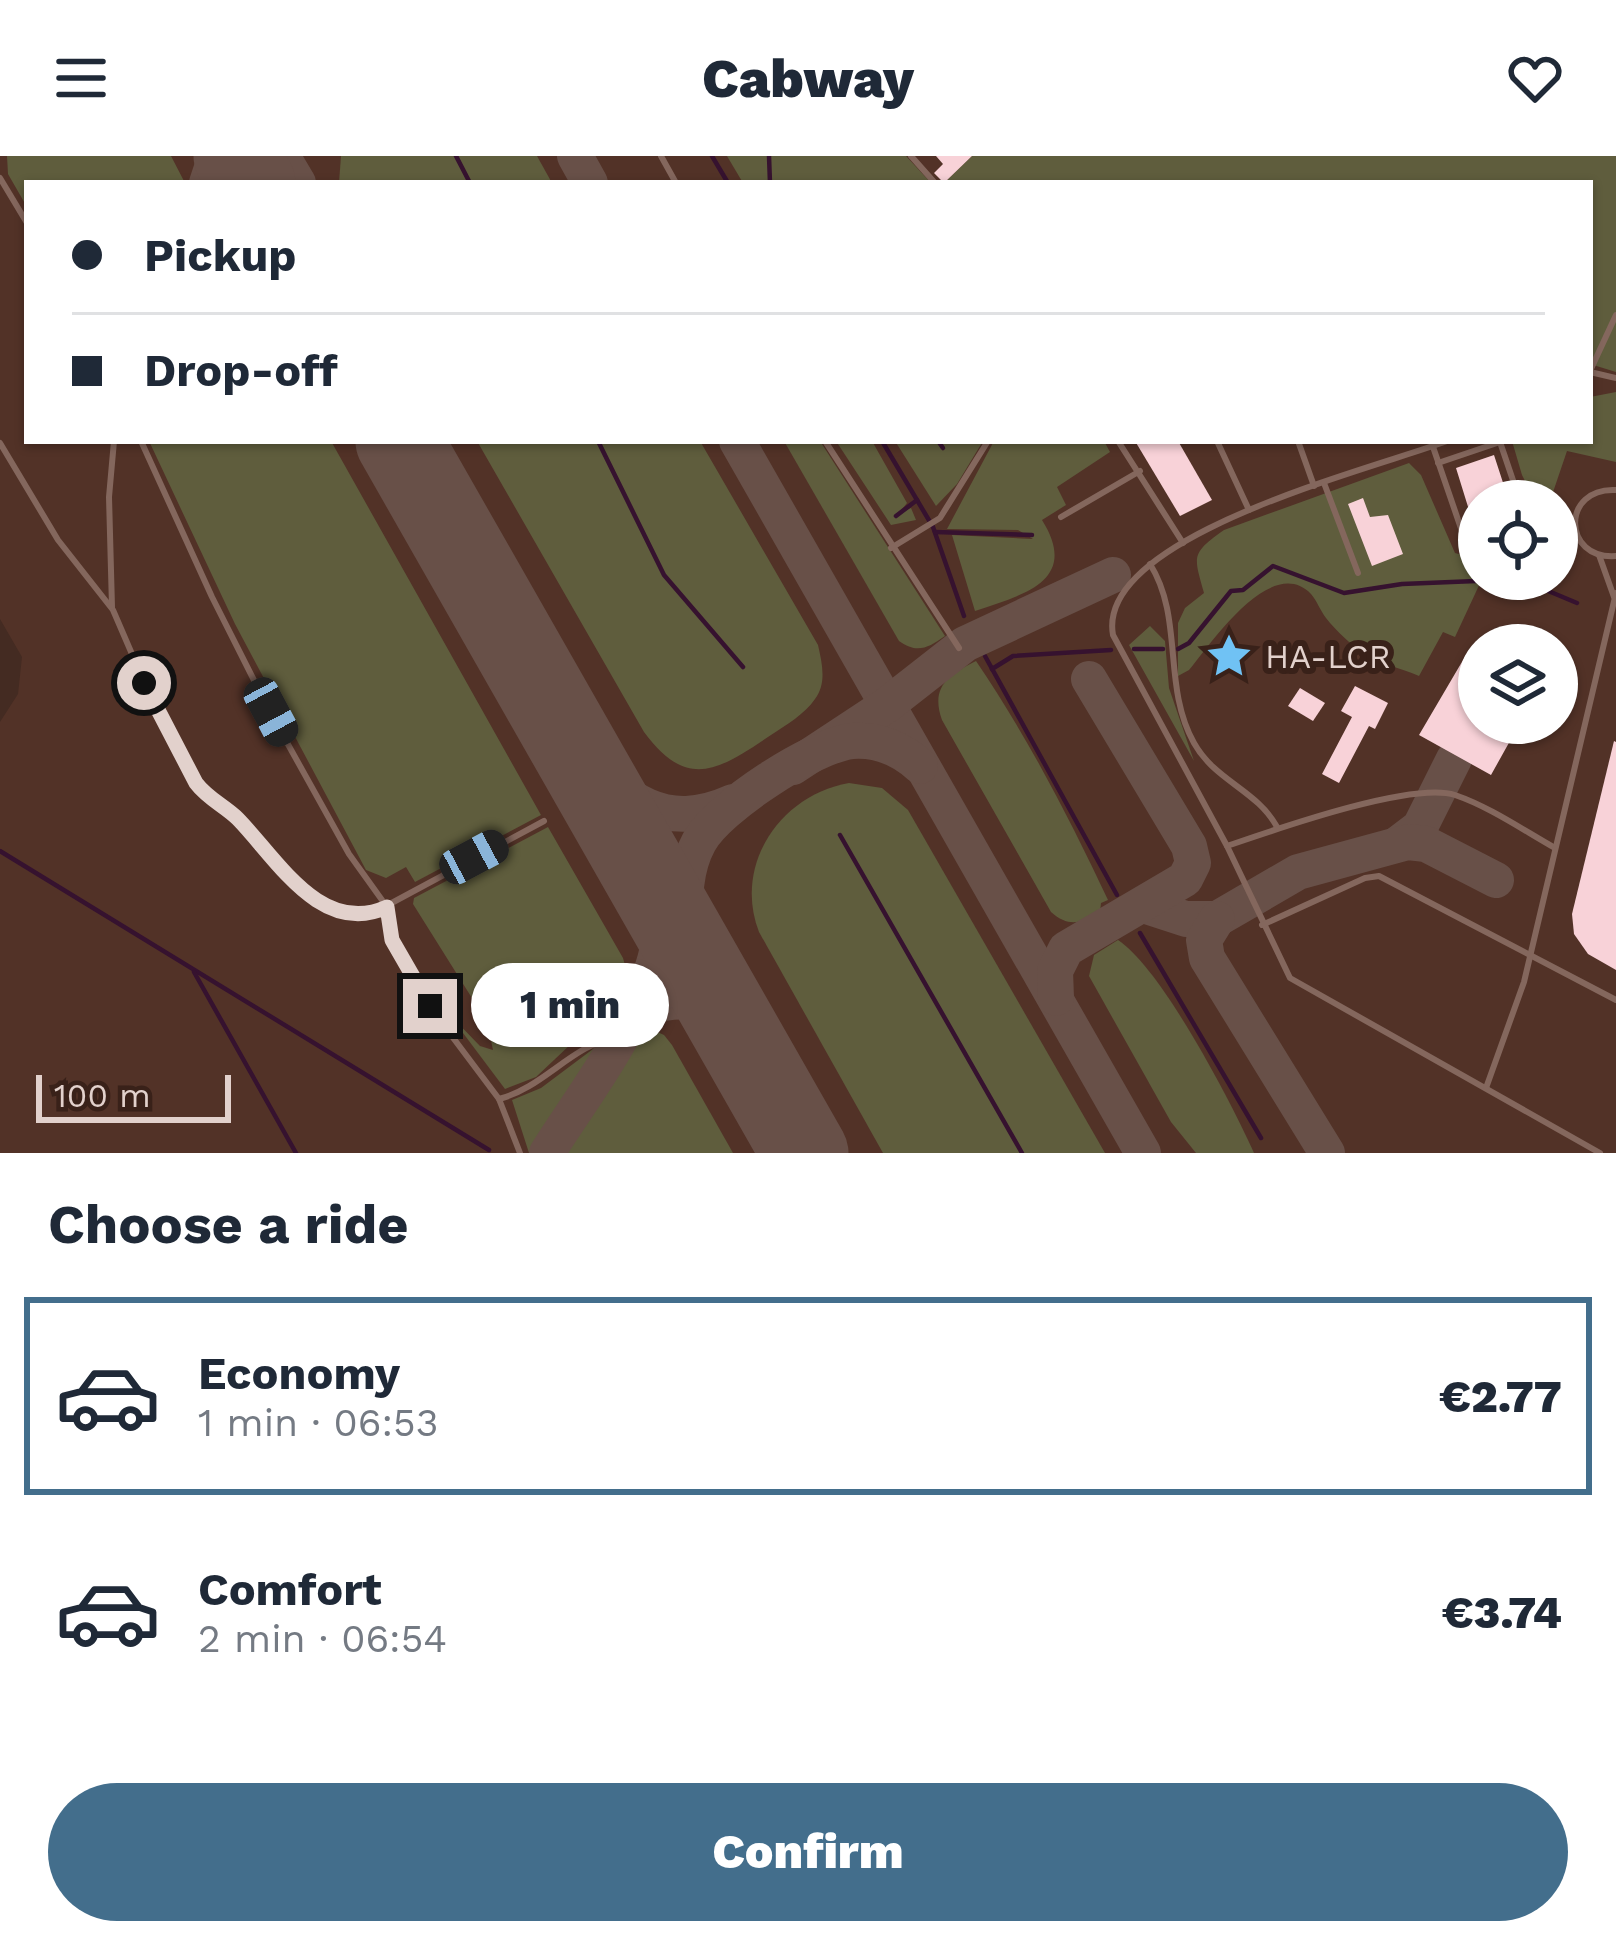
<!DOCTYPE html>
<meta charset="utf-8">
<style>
:root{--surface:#fff;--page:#f2f2f3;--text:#1f2937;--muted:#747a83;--line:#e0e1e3;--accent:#436e8c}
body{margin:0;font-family:"Work Sans",sans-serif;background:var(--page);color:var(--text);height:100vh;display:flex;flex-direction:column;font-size:45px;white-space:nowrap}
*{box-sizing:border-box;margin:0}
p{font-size:39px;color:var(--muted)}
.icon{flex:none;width:66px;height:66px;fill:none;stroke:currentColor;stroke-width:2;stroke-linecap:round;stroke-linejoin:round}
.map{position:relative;height:997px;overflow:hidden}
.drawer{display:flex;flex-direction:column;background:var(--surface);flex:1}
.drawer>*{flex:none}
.top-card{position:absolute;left:24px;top:24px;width:1569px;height:264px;border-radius:0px;box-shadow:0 3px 9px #0004;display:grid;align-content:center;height:264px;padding:0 48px;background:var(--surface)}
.tools{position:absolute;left:1458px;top:324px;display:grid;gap:24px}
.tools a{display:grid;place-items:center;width:120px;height:120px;border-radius:50%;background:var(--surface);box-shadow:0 3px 9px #0004;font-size:60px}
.scale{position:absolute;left:36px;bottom:30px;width:195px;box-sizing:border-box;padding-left:12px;border:6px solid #e2d1cc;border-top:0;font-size:33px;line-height:42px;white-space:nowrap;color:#e2d1cc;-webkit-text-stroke:9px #392119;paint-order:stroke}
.end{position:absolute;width:54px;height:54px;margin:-27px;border:15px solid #e2d1cc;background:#111;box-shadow:0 0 0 6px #111}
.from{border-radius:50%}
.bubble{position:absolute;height:84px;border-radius:42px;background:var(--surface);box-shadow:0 3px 9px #0004;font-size:39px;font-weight:800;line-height:84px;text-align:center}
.car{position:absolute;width:36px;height:72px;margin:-36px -18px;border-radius:15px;box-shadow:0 0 9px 3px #0007;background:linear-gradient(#222 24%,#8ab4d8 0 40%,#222 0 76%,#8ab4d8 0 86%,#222 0)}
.top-card b{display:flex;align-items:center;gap:42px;height:114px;font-size:45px}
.top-card b+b{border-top:3px solid var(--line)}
.top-card i{width:30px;height:30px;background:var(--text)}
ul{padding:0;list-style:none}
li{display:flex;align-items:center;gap:36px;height:198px;margin:0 24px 18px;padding:0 24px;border:6px solid transparent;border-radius:0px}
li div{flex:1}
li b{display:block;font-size:45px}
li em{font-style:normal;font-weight:800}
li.selected{border-color:var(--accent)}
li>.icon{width:108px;height:108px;stroke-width:1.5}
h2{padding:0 48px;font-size:54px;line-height:144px}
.button{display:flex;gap:24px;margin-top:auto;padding:24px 48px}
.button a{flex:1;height:138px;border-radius:72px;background:var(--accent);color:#fff;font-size:48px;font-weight:800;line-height:138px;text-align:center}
header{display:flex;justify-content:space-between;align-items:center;height:156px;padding:0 48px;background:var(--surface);font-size:54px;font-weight:800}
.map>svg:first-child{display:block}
.built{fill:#523227;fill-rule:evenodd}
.green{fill:#5f5d3d}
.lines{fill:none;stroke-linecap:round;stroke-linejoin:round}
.stream{stroke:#36122f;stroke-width:4.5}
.taxiway{stroke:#685048;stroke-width:36}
.runway{stroke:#685048;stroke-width:87}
.building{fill:#f8d2d8}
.service{stroke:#84675d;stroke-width:6}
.route{stroke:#e2d1cc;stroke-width:15}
.labels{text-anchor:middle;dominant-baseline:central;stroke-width:12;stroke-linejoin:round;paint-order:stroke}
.poi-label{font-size:33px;fill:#e2d1cc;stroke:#392119;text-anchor:start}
</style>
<header><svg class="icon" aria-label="menu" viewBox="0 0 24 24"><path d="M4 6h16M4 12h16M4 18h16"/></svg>Cabway<svg class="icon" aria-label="heart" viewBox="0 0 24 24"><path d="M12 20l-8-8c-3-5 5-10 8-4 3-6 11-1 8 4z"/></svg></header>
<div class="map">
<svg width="1616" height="997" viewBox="0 0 1616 997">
<rect width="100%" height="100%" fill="#442b22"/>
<!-- built -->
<path class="built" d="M0,0H1616V997H0V566L18,538L22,501L0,463ZM27,27H1590V285H27ZM1479,345H1557V423H1479ZM1479,489H1557V567H1479Z"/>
<!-- green -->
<g class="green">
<polygon points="7,0 171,0 185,27 27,27 27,51 8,18"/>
<polygon points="341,0 537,0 552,27 339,27"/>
<polygon points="727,0 906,0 931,27 743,27"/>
<polygon points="972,0 1616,0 1616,216 1590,208 1590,27 944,27"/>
<polygon points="1616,236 1616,306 1567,295 1550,345 1535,345 1522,319 1512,285 1590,285 1590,241"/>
<polygon points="149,285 331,285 541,659 415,726 406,711 386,722 366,714 235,468"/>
<path d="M477,285H700L818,489C822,507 827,527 815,543C805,558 786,569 771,579C720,613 688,636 644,576Z"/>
<path d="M784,285H820L945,480C928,492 917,498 899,485Z"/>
<polygon points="836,285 872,285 907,347 899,357 911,352 916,364 891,369"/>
<polygon points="895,285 983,285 957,328 936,350"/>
<path d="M994,285H1104L1110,296L1057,331L1066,349L1042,364C1081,426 1021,439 975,455L952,379L1033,383L1018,374L947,373Z"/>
<path d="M1409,307L1421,319L1455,397L1466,400L1479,396L1482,423L1455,481L1443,476L1419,520C1405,513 1376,507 1367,501C1353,490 1336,475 1326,462C1320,454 1317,445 1311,438C1271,397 1210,489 1189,514L1178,520V467L1185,452L1204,437C1194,400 1190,398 1224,374Z"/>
<polygon points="1150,470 1165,485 1169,532 1194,605 1129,489"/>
<path d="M976,505C1027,580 1069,661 1108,744L1101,747L1100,756C1082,767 1069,772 1051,756L942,564C930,530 949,519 976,505Z"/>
<path d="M849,627L882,632L908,654L1105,997H883L759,776C733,709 780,639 849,627Z"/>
<polygon points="548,671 623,802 632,834 612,871 572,887 536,921 505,933 448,857 480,890 493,894 487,866 413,748 414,742"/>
<path d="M1118,784C1162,813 1231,946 1254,997H1196L1171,966L1089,820L1094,799Z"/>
<polygon points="649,872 664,879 672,889 733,997 561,997 633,881"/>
<polygon points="601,887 533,997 529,997 512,944 541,932"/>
</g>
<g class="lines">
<!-- stream -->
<g class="stream">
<polyline points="456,0 470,27"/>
<polyline points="712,0 728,27"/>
<polyline points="769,0 770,27"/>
<polyline points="598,285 664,419 743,511"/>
<polyline points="882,285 933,371 964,460"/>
<polyline points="938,285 943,292"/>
<polyline points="896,360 917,344"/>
<polyline points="935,376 1032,379"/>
<polyline points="1134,493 1163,493"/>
<polyline points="1178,493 1189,487 1231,435 1243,434 1273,410 1344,437 1402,428 1501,424 1534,429 1577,447"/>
<polyline points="985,500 1117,739"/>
<polyline points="992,513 1013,500 1111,494"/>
<polyline points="840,679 1022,997"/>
<polyline points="0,695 489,994"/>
<polyline points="1140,777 1261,982"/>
<polyline points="194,816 296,997"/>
</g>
<!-- taxiway -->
<g class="taxiway">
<polyline points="278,0 285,5 298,27"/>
<polyline points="575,0 590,27"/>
<polyline points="207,27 212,12 224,0"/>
<polyline points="737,285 1143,997"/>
<path d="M573,591C622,638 659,679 733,646"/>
<polyline points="793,611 887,549 965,488 1113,419"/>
<polyline points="1399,687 1420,671 1454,603"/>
<polyline points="1143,749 1186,763 1217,763 1298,716 1408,686 1426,688 1496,724"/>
<polyline points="1217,763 1204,784 1207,802 1327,997"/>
<path d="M685,786C685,752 682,717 699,686C718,651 814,589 852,585C878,583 901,593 920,610"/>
<polyline points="1056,842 1055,815 1066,793 1185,723 1193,707 1189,690 1089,523"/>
<path d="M628,868C654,838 706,838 731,868"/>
<path d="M547,997C587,932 681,816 657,738"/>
</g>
<!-- runway -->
<g class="runway">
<polyline points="237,0 252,27"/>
<polyline points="399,285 805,997"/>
</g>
</g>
<!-- building -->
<g class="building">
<polygon points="936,0 972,0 944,27 934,17 943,8"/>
<polygon points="1135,285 1178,285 1212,344 1180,360"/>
<polygon points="1494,299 1508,342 1479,345 1479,351 1469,354 1456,312"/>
<polygon points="1363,342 1370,361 1388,359 1403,398 1372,410 1348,348"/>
<polygon points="1466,499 1479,507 1479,532 1473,542 1479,545 1479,567 1520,567 1491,619 1419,579"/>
<polygon points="1355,530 1388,547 1375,573 1369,570 1339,627 1322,618 1352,561 1341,555"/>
<polygon points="1300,532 1325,547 1313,565 1288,550"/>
<polygon points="1614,585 1616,586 1616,814 1588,798 1574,778 1572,758"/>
</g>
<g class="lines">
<!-- service -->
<g class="service">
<polyline points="661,0 676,27"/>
<polyline points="911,0 935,27"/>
<polyline points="0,22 27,67"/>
<polyline points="1590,215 1616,159"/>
<polyline points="1590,216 1616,222"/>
<polyline points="141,285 212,441 270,556 349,698 387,751 389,775 397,796 448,875 499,943 520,997"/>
<polyline points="825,285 959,492"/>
<polyline points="1118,285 1183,387"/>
<polyline points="1217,285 1249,354"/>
<polyline points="1298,285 1314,330"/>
<polyline points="1431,285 1466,387 1479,383"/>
<path d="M1447,285C1376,312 1095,380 1113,479L1227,690L1290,822L1600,997"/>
<polyline points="1500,286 1520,345"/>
<polyline points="0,287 58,384 113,454 163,570 204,638 233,658 306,737 341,755 356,759 373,757 544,665"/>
<polyline points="1438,307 1500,286"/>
<polyline points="1324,327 1358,417"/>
<path d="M1616,334C1561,331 1562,404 1616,400"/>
<polyline points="1061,361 1140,315"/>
<polyline points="891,392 940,362 988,285"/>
<polyline points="1599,399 1614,441"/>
<path d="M1150,408C1184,462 1162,530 1194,587C1215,625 1257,634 1277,671"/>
<polyline points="112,451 109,341 114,285"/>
<path d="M1227,690C1274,674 1412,625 1455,639C1490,651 1523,674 1555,692"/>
<polyline points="1262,769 1365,722 1379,720 1616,844"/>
<polyline points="1486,932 1524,826 1616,437"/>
<path d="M499,943C545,931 571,889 619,880"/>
</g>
</g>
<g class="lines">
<!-- route -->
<path class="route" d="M144,527L196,627C208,643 225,650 238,663C277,703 321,781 387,751L392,784L430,850"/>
</g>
<!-- icons -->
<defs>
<g id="sight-bare" transform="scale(3.6)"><path d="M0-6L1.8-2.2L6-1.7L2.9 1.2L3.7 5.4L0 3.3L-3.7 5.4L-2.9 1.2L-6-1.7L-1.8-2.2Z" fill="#70c2f4" stroke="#392119" stroke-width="2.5" paint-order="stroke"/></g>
</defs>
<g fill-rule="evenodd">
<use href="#sight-bare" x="1229" y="500"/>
</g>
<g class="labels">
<!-- poi labels -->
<g class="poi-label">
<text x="1265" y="500">HA-LCR</text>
</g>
</g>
</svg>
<div class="tools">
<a><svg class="icon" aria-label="locate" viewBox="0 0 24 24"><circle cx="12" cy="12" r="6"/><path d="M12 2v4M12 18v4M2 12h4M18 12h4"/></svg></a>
<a><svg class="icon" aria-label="layers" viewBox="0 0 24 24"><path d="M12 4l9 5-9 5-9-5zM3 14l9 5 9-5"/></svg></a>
</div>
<div class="scale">100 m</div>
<i class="end from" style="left:144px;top:527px"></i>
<i class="end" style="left:430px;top:850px"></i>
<div class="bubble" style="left:471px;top:807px;width:198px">1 min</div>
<i class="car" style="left:271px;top:556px;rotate:152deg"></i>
<i class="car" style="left:474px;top:701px;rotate:62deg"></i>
<div class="top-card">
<b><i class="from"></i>Pickup</b>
<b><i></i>Drop-off</b>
</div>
</div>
<section class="drawer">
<h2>Choose a ride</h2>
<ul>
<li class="selected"><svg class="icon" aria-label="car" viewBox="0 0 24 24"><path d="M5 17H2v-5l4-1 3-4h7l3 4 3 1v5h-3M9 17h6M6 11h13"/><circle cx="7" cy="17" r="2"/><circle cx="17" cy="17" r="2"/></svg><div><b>Economy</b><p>1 min · 06:53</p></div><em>€2.77</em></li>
<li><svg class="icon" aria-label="car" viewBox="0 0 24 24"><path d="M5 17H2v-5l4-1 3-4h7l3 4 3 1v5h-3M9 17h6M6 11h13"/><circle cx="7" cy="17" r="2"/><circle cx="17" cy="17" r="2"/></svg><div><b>Comfort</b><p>2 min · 06:54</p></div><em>€3.74</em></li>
</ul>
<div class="button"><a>Confirm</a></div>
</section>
